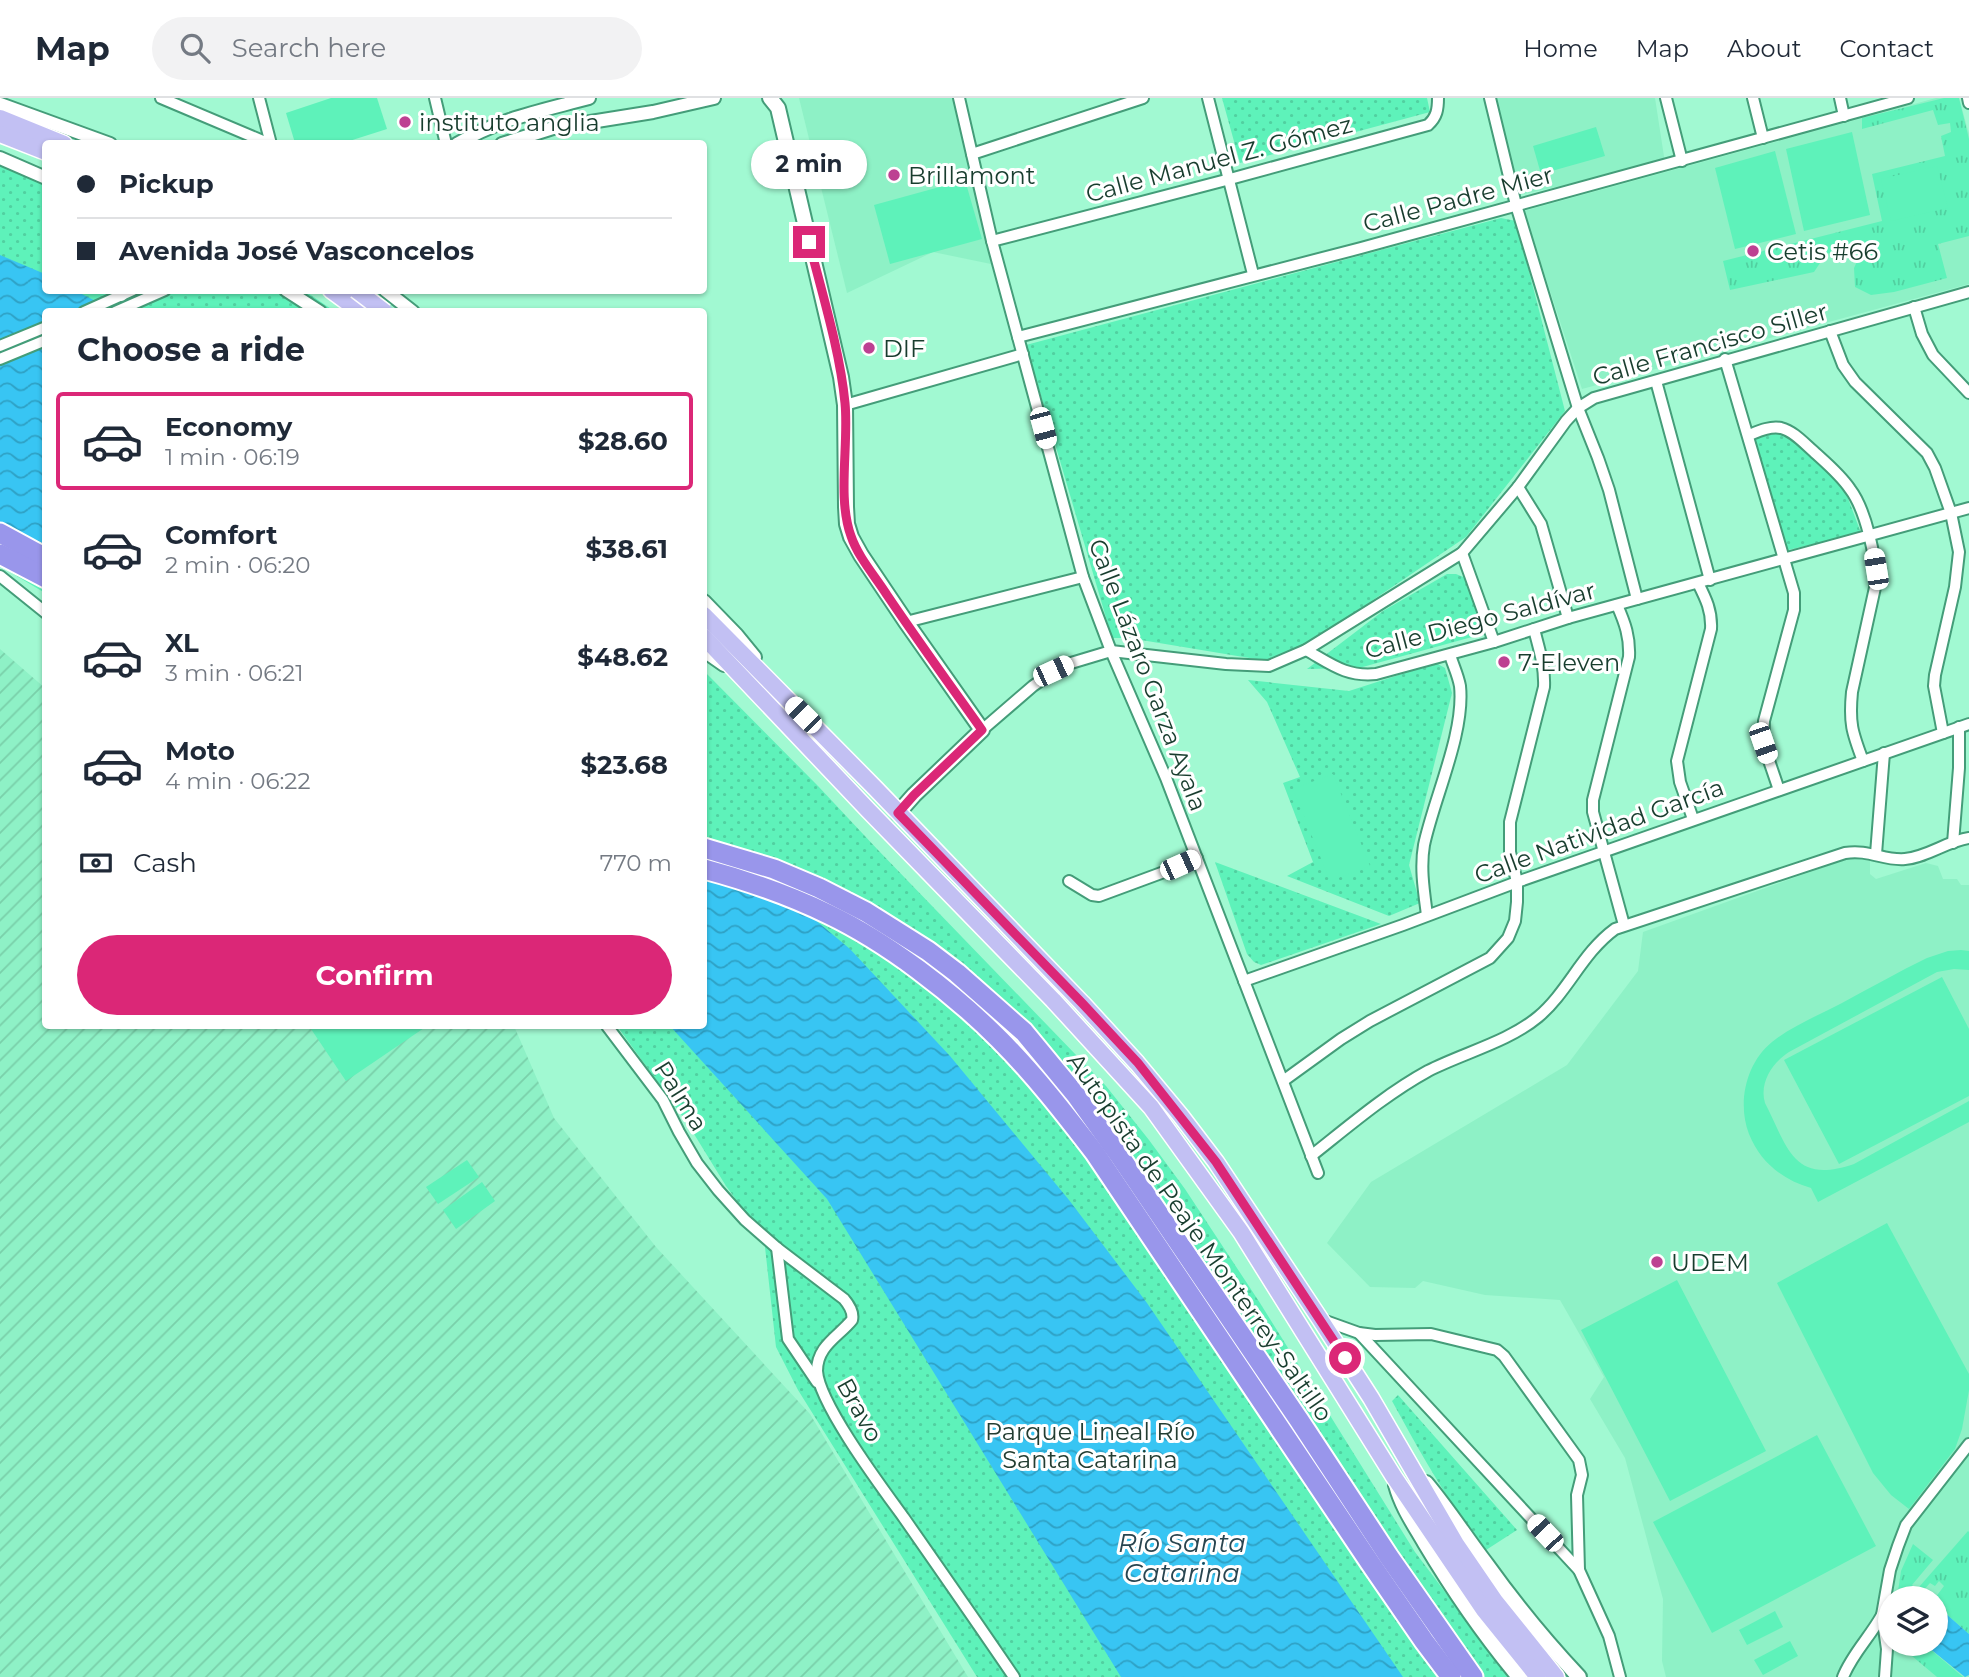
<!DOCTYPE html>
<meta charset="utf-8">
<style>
:root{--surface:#fff;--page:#f2f2f3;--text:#1f2937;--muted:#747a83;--line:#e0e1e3;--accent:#db2777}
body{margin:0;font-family:Montserrat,sans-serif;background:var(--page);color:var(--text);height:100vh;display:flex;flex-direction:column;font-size:26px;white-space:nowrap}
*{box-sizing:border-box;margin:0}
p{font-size:23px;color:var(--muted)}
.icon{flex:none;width:38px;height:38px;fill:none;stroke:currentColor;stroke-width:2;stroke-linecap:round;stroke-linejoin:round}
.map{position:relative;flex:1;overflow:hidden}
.side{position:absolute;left:42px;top:210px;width:665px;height:721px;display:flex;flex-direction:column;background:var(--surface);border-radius:7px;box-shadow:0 2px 5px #0004}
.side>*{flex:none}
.banner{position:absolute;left:42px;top:42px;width:665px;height:154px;border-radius:7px;box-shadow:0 2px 5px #0004;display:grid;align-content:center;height:154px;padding:0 35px;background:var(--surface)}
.buttons{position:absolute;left:1878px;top:1488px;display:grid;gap:14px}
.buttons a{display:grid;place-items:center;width:70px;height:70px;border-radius:50%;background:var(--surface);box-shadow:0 2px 5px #0004;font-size:35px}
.end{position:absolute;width:32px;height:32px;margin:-16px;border:9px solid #db2777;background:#fff;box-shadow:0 0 0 4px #fff}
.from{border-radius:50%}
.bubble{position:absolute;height:49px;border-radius:24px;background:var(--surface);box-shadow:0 2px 5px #0004;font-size:23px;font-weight:700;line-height:49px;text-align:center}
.car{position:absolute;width:21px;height:42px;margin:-21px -10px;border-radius:9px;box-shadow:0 0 5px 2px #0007;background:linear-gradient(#fff 24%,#345 0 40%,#fff 0 76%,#345 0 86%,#fff 0)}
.banner b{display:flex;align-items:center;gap:24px;height:66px;font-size:26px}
.banner b+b{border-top:2px solid var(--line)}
.banner i{width:18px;height:18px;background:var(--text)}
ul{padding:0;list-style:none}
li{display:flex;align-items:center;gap:21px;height:98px;margin:0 14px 10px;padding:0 21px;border:4px solid transparent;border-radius:7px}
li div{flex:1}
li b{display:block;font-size:26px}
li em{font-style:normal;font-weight:700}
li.active{border-color:var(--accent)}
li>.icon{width:63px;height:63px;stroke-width:1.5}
h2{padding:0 35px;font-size:32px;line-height:84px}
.pay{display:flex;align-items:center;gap:18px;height:77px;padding:0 35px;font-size:26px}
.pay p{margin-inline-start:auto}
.action{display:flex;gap:14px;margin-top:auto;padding:14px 35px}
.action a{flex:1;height:80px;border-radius:42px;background:var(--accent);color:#fff;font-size:28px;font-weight:700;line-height:80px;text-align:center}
header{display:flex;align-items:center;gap:42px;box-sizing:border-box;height:98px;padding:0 35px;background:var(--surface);border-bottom:2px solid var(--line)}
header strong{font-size:33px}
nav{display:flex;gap:38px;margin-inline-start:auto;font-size:24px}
.search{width:490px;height:63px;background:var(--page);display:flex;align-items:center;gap:18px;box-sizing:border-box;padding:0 24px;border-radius:38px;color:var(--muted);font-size:26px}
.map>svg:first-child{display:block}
.built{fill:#8ef1c6;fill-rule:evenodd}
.industrial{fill:url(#industrial-furrows)}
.grass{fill:url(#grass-tufts)}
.park{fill:url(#park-dots)}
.pitch{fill:#5ef2ba}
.water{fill:url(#water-waves)}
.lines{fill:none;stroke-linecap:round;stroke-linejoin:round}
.minor-casing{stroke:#449d79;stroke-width:14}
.tertiary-casing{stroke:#449d79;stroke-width:16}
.secondary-casing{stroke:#449d79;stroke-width:18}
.primary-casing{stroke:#fff;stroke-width:19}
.motorway-casing{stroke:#fff;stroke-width:23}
.minor{stroke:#fff;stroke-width:10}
.tertiary{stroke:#fff;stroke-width:12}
.secondary{stroke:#fff;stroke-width:14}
.primary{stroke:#c2c0f3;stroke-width:16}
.motorway{stroke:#9996eb;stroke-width:19}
.primary-bridge-casing{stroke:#fff;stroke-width:19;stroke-linecap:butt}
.primary-bridge{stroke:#c2c0f3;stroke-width:16}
.route{stroke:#db2777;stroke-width:9}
.poi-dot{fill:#bd4192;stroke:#fff;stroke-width:2.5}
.labels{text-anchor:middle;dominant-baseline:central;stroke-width:6;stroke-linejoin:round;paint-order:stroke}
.poi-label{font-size:24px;fill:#183d2e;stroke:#fff;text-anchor:start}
.street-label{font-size:24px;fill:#183d2e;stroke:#fff}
.park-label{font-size:24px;fill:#233d32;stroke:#fff}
.water-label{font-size:26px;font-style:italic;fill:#284550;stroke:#fff}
</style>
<header>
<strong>Map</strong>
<div class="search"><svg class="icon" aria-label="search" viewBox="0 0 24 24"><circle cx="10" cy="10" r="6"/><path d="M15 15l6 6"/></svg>Search here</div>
<nav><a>Home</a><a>Map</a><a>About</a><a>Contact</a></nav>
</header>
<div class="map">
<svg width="1969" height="1579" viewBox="0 0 1969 1579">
<defs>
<pattern id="industrial-furrows" width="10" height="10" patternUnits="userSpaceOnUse" patternTransform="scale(1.75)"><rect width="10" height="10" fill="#8ef1c6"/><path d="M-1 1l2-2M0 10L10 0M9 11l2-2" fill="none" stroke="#7ad0aa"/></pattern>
<pattern id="grass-tufts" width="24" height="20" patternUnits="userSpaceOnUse" patternTransform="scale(1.75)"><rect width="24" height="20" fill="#5ef2ba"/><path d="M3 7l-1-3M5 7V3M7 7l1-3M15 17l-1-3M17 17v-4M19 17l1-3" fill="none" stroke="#51d0a0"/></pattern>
<pattern id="park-dots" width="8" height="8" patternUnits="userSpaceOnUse" patternTransform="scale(1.75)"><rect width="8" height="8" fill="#5ef2ba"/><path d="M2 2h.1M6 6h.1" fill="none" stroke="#51d0a0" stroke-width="1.8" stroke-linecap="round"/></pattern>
<pattern id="water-waves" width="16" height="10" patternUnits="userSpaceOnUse" patternTransform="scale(1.75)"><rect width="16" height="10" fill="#38c5f3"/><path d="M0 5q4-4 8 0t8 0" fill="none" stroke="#2ea1c5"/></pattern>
</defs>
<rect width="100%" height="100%" fill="#a1f9d2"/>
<!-- built -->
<g class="built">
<polygon points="799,0 953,0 991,166 933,154 847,195"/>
<polygon points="1495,0 1655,0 1665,65 1519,97"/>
<polygon points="1936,0 1959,0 1969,36 1969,186 1582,291 1524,113"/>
<path d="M1852,759H1870V776L1876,781L1926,765L1938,768L1943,781H1957L1961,787H1969V1579H1666L1662,1563L1663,1501L1625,1360L1590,1301L1604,1279L1560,1202L1485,1197L1423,1183L1415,1190L1370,1189L1327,1145L1371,1084L1567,967L1638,873L1643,834ZM1890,1500H1936V1545H1890Z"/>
</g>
<!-- industrial -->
<polygon class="industrial" points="0,551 45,590 46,928 514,928 554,1020 656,1149 810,1316 968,1579 0,1579"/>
<!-- grass -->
<g class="grass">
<polygon points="1944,0 1959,0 1969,41 1969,138 1938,146 1947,180 1894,194 1871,197 1855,189 1854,170 1860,157 1848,150 1826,156 1814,174 1730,192 1723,163 1882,123 1872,76 1945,58 1941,38 1951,34 1950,25 1938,27 1933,12 1862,31 1862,20"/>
<polygon points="1968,1433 1969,1434 1969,1536 1936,1507 1935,1500 1944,1488 1939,1483 1935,1488 1930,1485 1923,1493 1919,1489"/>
<polygon points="1913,1446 1933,1462 1912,1487 1926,1500 1897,1500 1901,1473"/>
<polygon points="1901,1545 1923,1545 1963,1579 1937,1579 1906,1553"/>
</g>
<!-- park -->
<g class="park">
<polygon points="1222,0 1427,0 1430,14 1240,65"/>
<polygon points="0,58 45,74 46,192 305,193 334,213 46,214 45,495 0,468"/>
<polygon points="1501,120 1516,123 1565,313 1466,439 1280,565 1129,540 1112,540 1026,247"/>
<polygon points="1783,334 1843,387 1861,435 1788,452 1754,340"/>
<polygon points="1447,476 1456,476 1466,480 1483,536 1359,570 1307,571 1383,513"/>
<polygon points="1436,565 1445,570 1452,595 1409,767 1420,805 1389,818 1287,778 1313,764 1283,685 1300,679 1267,604 1248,582 1349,593"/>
<polygon points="704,573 818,688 878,752 1106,988 1149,1042 1185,1091 1260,1205 1415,1454 1509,1579 977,1579 798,1292 776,1249 764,1140 726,1088 686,1023 617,928 704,928"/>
<polygon points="1215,764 1381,826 1261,867 1254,864 1247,856"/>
<path d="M1398,1297L1517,1432L1486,1452C1449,1407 1420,1354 1392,1303Z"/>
</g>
<!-- pitch -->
<g class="pitch">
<polygon points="331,0 377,0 387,31 343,45 295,45 286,15"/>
<polygon points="1596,29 1605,58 1541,76 1533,48"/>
<polygon points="1852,34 1870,117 1804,133 1786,51"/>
<polygon points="1775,53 1796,136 1735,151 1715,70"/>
<polygon points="1937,68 1948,110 1891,123 1881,81"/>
<polygon points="965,82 982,141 890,166 874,107"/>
<polygon points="1333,676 1370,768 1330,783 1293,691"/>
<path d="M1961,852L1969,853V872L1954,871L1937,874L1789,954C1772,965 1759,985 1765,1005C1788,1050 1793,1087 1854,1066L1969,1003V1024L1818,1104L1811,1090C1783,1082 1760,1064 1749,1036C1737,1005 1746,965 1772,944C1792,928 1819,917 1842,905C1870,890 1898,874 1927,860L1948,853Z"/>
<polygon points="1942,879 1969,931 1969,998 1839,1066 1784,962"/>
<polygon points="309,928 427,928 346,983"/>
<polygon points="467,1062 479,1079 438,1106 426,1089"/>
<polygon points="482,1084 495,1103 456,1131 443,1112"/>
<polygon points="1887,1125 1969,1276 1969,1292 1962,1331 1955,1351 1909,1411 1891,1397 1873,1375 1777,1185"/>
<polygon points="1677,1182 1766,1353 1670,1403 1581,1232"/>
<polygon points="1817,1337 1876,1448 1712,1535 1653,1424"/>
<polygon points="1775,1513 1783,1529 1747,1547 1739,1532"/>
<polygon points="1790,1543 1798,1558 1763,1577 1754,1562"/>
</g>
<!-- water -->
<g class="water">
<polygon points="0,157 45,176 46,192 76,193 115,213 46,214 45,465 0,440"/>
<polygon points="704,743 759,775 850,851 950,958 1069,1102 1147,1205 1403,1579 1121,1579 827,1101 670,928 704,928"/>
<polygon points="1936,1507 1969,1536 1969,1577 1965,1579 1923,1545 1936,1545"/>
</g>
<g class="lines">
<!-- minor casing -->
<g class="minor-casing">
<g id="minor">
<polyline points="161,0 270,46"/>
<polyline points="259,0 271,46"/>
<polyline points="435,0 446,46"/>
<polyline points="959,0 992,143 1083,479 1111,553 1166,680 1318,1075"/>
<polyline points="1208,0 1253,176"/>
<polyline points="1490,0 1516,107 1578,310 1598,360 1609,392 1637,501"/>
<polyline points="1666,0 1682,63"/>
<polyline points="1753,0 1763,40"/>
<polyline points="1840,0 1844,18"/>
<polyline points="1968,0 1969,5"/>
<polyline points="972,56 1143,0"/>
<path d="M992,143L1230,81L1428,27C1437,19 1438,11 1438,0"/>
<polyline points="1914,209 1922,236 1933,257 1969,295"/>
<polyline points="84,214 133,192"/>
<polyline points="115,214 165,192"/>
<polyline points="1830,233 1843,267 1855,284 1927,355 1935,370 1951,415 1959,454 1955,489 1935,577 1934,588 1943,635"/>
<polyline points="1018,239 1361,150 1908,0"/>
<polyline points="0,248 46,229"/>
<polyline points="0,261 46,242"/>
<polyline points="1725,261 1794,495 1794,512 1764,623 1763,645 1779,692"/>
<polyline points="1656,283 1710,482"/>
<polyline points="845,307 1023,256"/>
<path d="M1749,337C1759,333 1770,328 1781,330C1793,333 1803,344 1812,352C1825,364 1840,376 1850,391C1866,412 1876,459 1876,485L1852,594C1849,625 1852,634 1863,663"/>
<polyline points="1518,389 1541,426 1568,520"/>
<polyline points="1462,455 1494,544"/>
<polyline points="0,478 46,515"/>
<path d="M1617,507C1625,525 1630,539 1629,559L1593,702V714L1624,827"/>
<polyline points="906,524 1083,479"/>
<path d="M1306,552C1331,566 1346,579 1376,576L1494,544L1568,520L1969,410"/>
<polyline points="982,632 1033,588 1053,574 1071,565 1111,553 1226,566 1269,568 1306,552 1462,455 1518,389 1566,323 1578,310 1594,300 1969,194"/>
<path d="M1693,721L1680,684L1677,663L1711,531C1712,513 1706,501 1698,485"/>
<polyline points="1953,745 1959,670 1959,629"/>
<polyline points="1876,756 1884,655"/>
<polyline points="1069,783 1092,797 1099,798 1164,774 1197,760"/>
<path d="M1427,817C1424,794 1420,770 1424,747C1434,700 1465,635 1460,588C1458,577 1453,567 1450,557"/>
<polyline points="1244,883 1403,827 1517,784 1969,626"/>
<path d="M607,928L663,1002L679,1034L697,1065L718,1092L745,1122L777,1150L844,1201C849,1207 854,1214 852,1222C838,1239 817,1248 817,1273C819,1306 883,1391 904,1420C941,1473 978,1526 1014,1579"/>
<path d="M1283,983L1341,941L1370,923L1490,860L1508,840L1515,823L1517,804V784L1510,754V724L1544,589C1545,568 1539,551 1534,531"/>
<path d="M1311,1058C1349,1028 1386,996 1428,973C1463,955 1508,944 1538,919C1568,894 1582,855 1615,831L1845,755C1869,751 1884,763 1905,761C1928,759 1947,743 1969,740"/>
<polyline points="777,1150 788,1241 817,1284"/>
<polyline points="1320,1221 1359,1235 1375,1237 1431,1236 1497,1252 1504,1258 1579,1362 1582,1377 1577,1397 1579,1472 1609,1538 1620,1579"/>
<polyline points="1359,1235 1579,1472"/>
<path d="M1843,1579C1852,1556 1870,1539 1882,1517"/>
<polyline points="1885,1579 1887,1551 1882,1517 1890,1472 1898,1448 1906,1427 1969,1346"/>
</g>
</g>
<!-- tertiary casing -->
<g class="tertiary-casing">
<g id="tertiary">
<polyline points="0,6 110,46"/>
<path d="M457,46C501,20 541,13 589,0"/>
<polyline points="502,46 553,30 653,14 714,0"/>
<polyline points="0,60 46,80"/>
<polyline points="286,192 320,214"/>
<polyline points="385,192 413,214"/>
<polyline points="121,197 126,192"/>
<polyline points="704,503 737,537 755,559"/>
<polyline points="704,553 724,567"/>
</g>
</g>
<!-- secondary casing -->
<g class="secondary-casing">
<g id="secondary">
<polyline points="770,0 778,10 841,279 845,307 846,409 847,426 851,439 861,457 906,524 982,632 914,697 898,715"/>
<path d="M1426,1385C1448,1411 1466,1440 1487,1467C1515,1506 1546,1544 1579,1579"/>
<path d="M1396,1387C1402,1409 1414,1426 1425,1445C1453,1492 1484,1537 1519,1579"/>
</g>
</g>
<!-- primary casing -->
<g class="primary-casing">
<g id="primary">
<polyline points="0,20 64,46"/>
<polyline points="0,36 46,54"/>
<polyline points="331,192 361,214"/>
<polyline points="704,517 875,690 1082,905 1137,965 1181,1018 1216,1064 1320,1221 1371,1300 1456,1446 1495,1503 1556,1579"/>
<polyline points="704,539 869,713 1053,902 1151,1009 1241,1134 1394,1379 1484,1512 1538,1579"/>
</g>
</g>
<!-- motorway casing -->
<g class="motorway-casing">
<g id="motorway">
<polyline points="0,435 46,460"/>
<polyline points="0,456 46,480"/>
<polyline points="704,750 774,771 819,790 866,814 928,853 957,875 1024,934 1076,997 1119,1057 1299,1322 1389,1459 1473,1579"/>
<path d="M704,771C745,782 789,797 828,816C887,844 953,895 999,941C1034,976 1065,1016 1095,1055L1371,1466L1424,1543L1451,1579"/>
</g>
</g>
<!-- minor -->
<use href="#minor" class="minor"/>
<!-- tertiary -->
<use href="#tertiary" class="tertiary"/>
<!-- secondary -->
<use href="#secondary" class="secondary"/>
<!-- primary -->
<use href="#primary" class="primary"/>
<!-- motorway -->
<use href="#motorway" class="motorway"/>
<!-- primary-bridge casing -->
<g class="primary-bridge-casing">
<polyline id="primary-bridge" points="356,192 385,214"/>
</g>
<!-- primary-bridge -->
<use href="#primary-bridge" class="primary-bridge"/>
</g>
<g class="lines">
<!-- route -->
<path class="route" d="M809,144C822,195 840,253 845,305C849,346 837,400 851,438C858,459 875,478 887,497C918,543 950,587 982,632L914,697L898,715L1082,905L1138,965L1216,1064L1345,1260"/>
</g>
<!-- markers -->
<g class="poi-dot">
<circle cx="405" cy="24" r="7"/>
<circle cx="894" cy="77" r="7"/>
<circle cx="1753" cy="153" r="7"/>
<circle cx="869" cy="250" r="7"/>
<circle cx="1504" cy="564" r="7"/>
<circle cx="1657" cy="1164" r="7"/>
</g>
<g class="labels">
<!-- poi labels -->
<g class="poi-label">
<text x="419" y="24">instituto anglia</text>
<text x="908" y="77">Brillamont</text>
<text x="1767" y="153">Cetis #66</text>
<text x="883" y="250">DIF</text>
<text x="1518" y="564">7-Eleven</text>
<text x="1671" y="1164">UDEM</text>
</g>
<!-- street labels -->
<g class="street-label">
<text transform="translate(1219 61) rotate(-15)">Calle Manuel Z. Gómez</text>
<text transform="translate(1458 101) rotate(-15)">Calle Padre Mier</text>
<text transform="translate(1710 246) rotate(-16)">Calle Francisco Siller</text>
<text transform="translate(1480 522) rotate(-15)">Calle Diego Saldívar</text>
<text transform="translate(1148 577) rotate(69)">Calle Lázaro Garza Ayala</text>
<text transform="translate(1599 733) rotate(-20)">Calle Natividad García</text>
<text transform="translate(681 998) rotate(58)">Palma</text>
<text transform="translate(1200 1139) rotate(55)">Autopista de Peaje Monterrey-Saltillo</text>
<text transform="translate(860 1312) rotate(61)">Bravo</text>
</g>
<!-- park labels -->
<g class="park-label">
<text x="1090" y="1333">Parque Lineal Río<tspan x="1090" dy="28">Santa Catarina</tspan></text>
</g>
<!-- water labels -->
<g class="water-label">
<text x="1182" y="1445">Río Santa<tspan x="1182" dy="30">Catarina</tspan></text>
</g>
</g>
</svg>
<div class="buttons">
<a><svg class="icon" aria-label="layers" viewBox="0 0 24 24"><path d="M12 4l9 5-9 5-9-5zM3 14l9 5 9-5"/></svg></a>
</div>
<i class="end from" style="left:1345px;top:1260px"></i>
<i class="end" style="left:809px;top:144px"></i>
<div class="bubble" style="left:751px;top:42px;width:116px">2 min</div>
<i class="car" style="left:1043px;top:330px;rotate:165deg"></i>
<i class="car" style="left:1876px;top:471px;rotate:351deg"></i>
<i class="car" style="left:1053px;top:573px;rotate:65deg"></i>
<i class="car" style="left:803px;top:617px;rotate:315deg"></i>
<i class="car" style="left:1763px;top:645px;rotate:161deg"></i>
<i class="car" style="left:1180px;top:767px;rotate:66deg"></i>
<i class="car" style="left:1545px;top:1435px;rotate:317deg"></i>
<div class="banner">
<b><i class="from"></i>Pickup</b>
<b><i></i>Avenida José Vasconcelos</b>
</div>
<section class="side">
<h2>Choose a ride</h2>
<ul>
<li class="active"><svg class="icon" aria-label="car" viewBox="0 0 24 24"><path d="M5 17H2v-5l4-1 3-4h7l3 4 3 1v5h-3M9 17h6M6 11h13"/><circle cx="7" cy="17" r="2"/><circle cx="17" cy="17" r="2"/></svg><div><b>Economy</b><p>1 min · 06:19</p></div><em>$28.60</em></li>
<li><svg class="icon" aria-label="car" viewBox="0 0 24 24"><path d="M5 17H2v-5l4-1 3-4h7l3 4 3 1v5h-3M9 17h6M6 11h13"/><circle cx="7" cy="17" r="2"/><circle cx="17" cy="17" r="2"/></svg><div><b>Comfort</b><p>2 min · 06:20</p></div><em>$38.61</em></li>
<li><svg class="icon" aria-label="car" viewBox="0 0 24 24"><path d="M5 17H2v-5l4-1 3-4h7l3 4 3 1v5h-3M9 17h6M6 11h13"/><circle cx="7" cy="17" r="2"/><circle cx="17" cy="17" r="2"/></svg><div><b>XL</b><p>3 min · 06:21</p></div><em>$48.62</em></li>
<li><svg class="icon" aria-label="car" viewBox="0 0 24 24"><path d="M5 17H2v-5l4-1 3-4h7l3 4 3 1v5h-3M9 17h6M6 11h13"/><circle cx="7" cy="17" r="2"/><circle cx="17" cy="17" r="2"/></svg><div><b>Moto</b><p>4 min · 06:22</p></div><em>$23.68</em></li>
</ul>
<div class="pay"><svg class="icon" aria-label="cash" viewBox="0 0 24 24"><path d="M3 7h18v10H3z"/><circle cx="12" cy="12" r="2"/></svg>Cash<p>770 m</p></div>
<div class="action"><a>Confirm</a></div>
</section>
</div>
